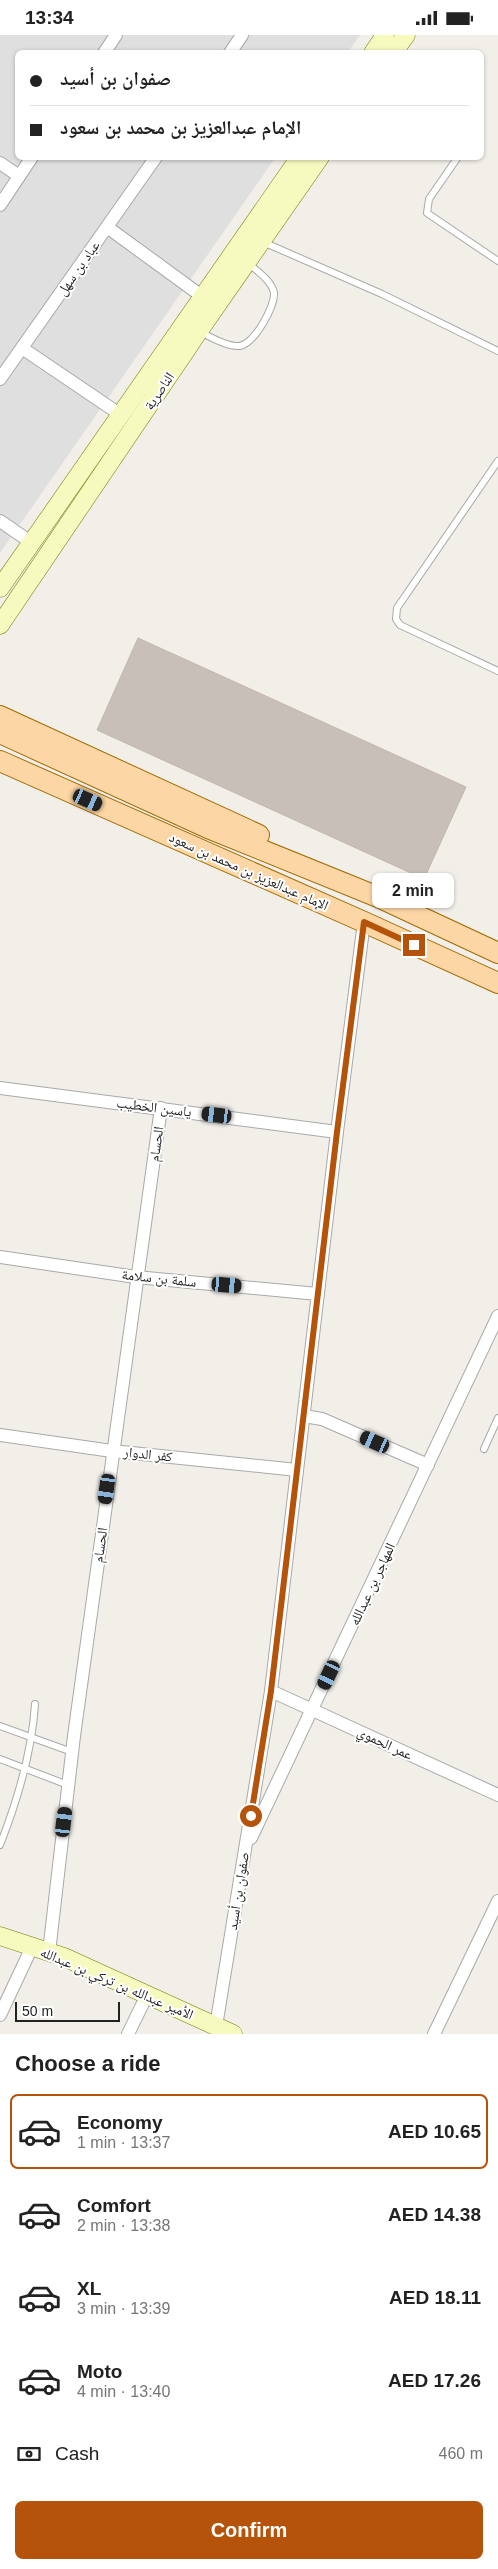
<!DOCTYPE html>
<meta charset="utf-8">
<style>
:root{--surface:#fff;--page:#f2f2f2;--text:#222;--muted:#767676;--line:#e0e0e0;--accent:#b45309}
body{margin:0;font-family:Helvetica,"Noto Naskh Arabic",sans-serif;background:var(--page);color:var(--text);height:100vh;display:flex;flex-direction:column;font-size:19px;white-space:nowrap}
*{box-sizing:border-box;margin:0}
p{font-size:16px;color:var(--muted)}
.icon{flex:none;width:28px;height:28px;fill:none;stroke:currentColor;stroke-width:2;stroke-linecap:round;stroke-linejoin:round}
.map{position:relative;height:1999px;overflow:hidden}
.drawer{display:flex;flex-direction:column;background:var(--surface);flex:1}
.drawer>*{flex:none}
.top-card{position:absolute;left:15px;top:15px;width:469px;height:110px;border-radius:8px;box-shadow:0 1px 4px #0004;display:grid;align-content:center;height:110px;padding:0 15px;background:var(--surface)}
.scale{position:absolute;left:15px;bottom:12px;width:105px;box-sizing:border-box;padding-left:5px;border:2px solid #222;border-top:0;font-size:14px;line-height:18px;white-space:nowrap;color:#222;-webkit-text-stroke:4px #fff;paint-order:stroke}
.end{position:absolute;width:22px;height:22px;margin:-11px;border:6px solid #b45309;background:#fff;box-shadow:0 0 0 2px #fff}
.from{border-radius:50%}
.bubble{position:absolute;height:35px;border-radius:8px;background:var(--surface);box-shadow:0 1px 4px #0004;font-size:16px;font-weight:600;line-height:35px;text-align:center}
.car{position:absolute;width:15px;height:30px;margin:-15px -8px;border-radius:6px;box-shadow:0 0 4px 1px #0007;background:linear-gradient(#222 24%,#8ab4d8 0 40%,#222 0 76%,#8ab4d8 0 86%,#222 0)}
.top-card b{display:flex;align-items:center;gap:18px;height:48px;font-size:19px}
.top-card b+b{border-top:1px solid var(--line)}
.top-card i{width:12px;height:12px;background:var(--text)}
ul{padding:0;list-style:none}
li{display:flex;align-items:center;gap:15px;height:75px;margin:0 10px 8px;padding:0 5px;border:2px solid transparent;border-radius:8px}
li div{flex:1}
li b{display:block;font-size:19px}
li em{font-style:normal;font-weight:600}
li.on{border-color:var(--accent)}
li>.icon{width:45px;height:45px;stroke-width:1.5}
h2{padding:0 15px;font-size:22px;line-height:60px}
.pay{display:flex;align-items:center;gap:12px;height:55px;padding:0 15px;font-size:19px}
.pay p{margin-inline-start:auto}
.button{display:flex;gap:10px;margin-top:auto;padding:10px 15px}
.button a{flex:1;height:58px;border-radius:8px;background:var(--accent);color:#fff;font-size:20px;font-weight:600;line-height:58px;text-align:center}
.status{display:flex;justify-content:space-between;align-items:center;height:35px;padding:0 25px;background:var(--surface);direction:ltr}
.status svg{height:14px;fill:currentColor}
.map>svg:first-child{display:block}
.residential{fill:#e0dfdf}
.building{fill:#c7bfb8;stroke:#c4b6ab}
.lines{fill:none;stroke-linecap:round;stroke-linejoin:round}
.lane-casing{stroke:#a9a9a9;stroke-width:8}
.street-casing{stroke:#a9a9a9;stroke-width:14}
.secondary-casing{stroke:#707d05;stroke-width:19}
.primary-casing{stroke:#a06b00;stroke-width:22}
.lane{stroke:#fff;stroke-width:6}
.street{stroke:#fff;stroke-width:12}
.secondary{stroke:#f7fabf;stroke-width:18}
.primary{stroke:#fcd6a4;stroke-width:20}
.route{stroke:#b45309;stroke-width:6}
.labels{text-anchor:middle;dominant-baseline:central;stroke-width:4;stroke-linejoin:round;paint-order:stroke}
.street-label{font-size:14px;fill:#222;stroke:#fff}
</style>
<div class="status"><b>13:34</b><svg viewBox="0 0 49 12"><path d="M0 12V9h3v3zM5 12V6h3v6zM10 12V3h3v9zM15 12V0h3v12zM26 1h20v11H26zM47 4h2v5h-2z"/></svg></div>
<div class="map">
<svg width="498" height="1999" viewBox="0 0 498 1999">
<rect width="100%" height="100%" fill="#f2efe9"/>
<!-- residential -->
<polygon class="residential" points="0,0 360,0 348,17 18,18 18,122 275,123 0,518"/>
<!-- building -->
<polygon class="building" points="138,603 466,752 424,844 97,695"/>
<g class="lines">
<!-- lane casing -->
<g class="lane-casing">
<g id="lane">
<polyline points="458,122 429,164 427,178 498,226"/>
<polyline points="263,207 382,259 498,316"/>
<path d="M200,297C211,302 227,312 240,311C255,308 275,271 274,258C272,246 257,236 249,229"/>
<polyline points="498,426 397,573 396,584 400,590 498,636"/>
<polyline points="484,1414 498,1383"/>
<polyline points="0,1691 72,1717"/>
<polyline points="0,1724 68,1750"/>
<path d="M0,1810C18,1764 32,1718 35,1669"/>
</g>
</g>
<!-- street casing -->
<g class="street-casing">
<g id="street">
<polyline points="104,18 116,0"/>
<polyline points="230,18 242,0"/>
<polyline points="0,128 19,141"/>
<polyline points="0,170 32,122"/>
<polyline points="107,192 203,262"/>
<polyline points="22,313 121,380"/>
<polyline points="0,344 156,122"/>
<polyline points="0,486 32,508"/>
<polyline points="0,1053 337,1097"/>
<polyline points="0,1222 136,1242 318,1259"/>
<polyline points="304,1381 322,1384 428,1430"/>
<polyline points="0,1400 112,1416 297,1435"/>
<polyline points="271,1656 498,1760"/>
<polyline points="251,1803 498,1281"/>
<polyline points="49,1917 74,1701 161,1073"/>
<polyline points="0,1980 32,1912"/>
<polyline points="216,1991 271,1656 337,1097 364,887"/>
<polyline points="128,1999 147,1960"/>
<polyline points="434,1999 498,1866"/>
</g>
</g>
<!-- secondary casing -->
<g class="secondary-casing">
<g id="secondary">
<polyline points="373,18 385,0"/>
<polyline points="393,18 406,0"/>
<polyline points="0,553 300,122"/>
<polyline points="0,590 199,296 320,122"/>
<polyline points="0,1901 64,1922 233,1999"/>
</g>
</g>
<!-- primary casing -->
<g class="primary-casing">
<g id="primary">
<polyline points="0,681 259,800"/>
<polyline points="0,698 208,793 378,862 498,918"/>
<polyline points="0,726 364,887 498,948"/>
</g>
</g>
<!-- lane -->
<use href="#lane" class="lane"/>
<!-- street -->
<use href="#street" class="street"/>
<!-- secondary -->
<use href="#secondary" class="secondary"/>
<!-- primary -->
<use href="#primary" class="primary"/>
</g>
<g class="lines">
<!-- route -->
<polyline class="route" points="251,1781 271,1656 337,1097 364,887 414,910"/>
</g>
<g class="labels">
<!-- street labels -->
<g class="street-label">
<text transform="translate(78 233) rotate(-55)">عباد بن سهل</text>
<text transform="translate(159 356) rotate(-56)">الناصرية</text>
<text transform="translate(249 836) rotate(24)">الإمام عبدالعزيز بن محمد بن سعود</text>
<text transform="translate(154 1072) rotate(7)">ياسين الخطيب</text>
<text transform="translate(156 1109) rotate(-82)">الحسام</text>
<text transform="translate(159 1243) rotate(6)">سلمة بن سلامة</text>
<text transform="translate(148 1419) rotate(6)">كفر الدوار</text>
<text transform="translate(100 1510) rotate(-82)">الحسام</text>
<text transform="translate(372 1549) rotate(-65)">المهاجر بن عبدالله</text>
<text transform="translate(385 1708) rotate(25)">عمر الحموي</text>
<text transform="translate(238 1856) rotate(-81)">صفوان بن أسيد</text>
<text transform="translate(117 1948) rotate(23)">الأمير عبدالله بن تركي بن عبدالله</text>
</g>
</g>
</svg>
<div class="scale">50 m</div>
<i class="end from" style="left:251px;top:1781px"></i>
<i class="end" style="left:414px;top:910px"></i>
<div class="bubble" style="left:372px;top:838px;width:82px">2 min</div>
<i class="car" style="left:88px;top:765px;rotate:114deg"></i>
<i class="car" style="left:217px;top:1080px;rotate:277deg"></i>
<i class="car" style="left:227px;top:1250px;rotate:95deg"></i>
<i class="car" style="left:375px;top:1407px;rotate:294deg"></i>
<i class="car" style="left:107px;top:1454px;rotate:188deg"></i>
<i class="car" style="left:329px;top:1640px;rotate:205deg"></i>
<i class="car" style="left:64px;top:1787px;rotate:7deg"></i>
<div class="top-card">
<b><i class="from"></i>صفوان بن أسيد</b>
<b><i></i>الإمام عبدالعزيز بن محمد بن سعود</b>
</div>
</div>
<section class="drawer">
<h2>Choose a ride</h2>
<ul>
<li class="on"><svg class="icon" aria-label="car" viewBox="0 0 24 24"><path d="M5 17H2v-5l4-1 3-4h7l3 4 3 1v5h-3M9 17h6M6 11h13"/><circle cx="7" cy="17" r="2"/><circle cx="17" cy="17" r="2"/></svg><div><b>Economy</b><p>1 min · 13:37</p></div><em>AED 10.65</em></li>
<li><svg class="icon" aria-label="car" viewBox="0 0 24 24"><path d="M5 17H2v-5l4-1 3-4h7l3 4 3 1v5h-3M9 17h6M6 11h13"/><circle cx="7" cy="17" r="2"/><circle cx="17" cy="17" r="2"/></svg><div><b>Comfort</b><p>2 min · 13:38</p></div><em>AED 14.38</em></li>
<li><svg class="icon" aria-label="car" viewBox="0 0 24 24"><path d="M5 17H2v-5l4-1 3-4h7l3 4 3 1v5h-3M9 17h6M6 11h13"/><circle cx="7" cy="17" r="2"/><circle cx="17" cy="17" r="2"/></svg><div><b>XL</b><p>3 min · 13:39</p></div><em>AED 18.11</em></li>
<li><svg class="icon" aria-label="car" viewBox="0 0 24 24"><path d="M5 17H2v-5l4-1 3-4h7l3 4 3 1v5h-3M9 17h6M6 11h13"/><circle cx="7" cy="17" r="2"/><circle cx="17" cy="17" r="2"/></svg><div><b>Moto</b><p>4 min · 13:40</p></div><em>AED 17.26</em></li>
</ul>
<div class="pay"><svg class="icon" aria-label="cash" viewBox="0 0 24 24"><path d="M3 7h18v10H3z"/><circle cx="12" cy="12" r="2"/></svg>Cash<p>460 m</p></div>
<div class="button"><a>Confirm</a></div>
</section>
